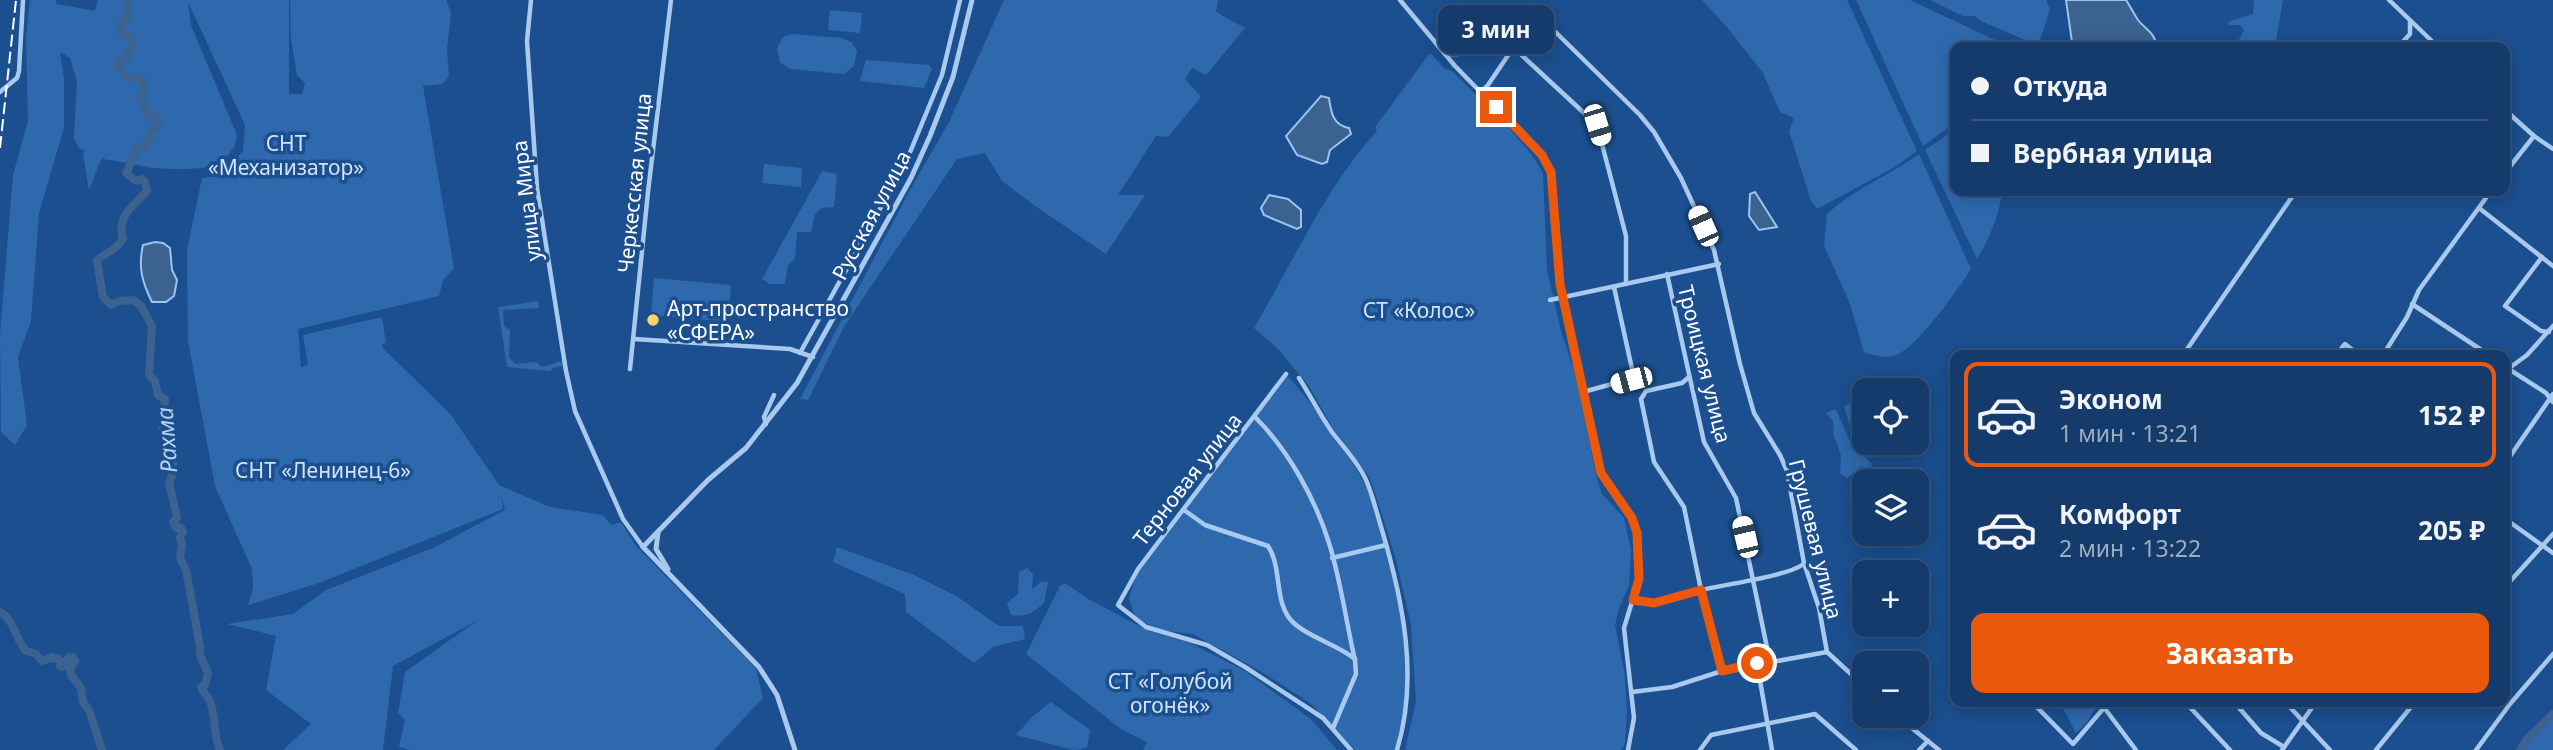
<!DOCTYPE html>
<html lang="ru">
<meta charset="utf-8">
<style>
:root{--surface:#143b6b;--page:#214673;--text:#f1f3f6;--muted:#9dadc1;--line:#33557e;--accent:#ea580c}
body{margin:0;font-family:"Noto Sans",sans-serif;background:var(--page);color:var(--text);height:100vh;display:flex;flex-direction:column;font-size:26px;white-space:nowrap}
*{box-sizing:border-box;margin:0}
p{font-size:23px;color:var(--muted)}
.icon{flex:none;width:38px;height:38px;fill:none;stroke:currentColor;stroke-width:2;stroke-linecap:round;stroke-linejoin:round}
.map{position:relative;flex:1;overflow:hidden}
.panel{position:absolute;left:1950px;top:350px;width:560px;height:357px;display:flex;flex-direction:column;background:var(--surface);border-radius:14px;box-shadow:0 4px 18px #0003,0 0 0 2px var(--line)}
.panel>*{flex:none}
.guide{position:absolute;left:1950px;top:42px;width:560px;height:154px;border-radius:14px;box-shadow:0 4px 18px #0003,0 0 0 2px var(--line);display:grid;align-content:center;height:154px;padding:0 21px;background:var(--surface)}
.buttons{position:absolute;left:1852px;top:378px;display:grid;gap:14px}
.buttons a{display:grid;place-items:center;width:77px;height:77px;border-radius:14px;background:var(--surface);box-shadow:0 4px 18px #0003,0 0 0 2px var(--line);font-size:35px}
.end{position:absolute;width:32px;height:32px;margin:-16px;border:9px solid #ea580c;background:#fff;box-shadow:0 0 0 4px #fff}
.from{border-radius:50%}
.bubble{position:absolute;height:49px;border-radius:14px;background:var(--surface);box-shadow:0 4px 18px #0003,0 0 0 2px var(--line);font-size:23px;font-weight:700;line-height:49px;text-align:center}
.car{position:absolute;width:21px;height:42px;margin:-21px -10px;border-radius:9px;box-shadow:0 0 5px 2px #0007;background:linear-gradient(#fff 24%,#345 0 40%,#fff 0 76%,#345 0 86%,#fff 0)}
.guide b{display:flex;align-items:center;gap:24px;height:66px;font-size:26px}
.guide b+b{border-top:2px solid var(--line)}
.guide i{width:18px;height:18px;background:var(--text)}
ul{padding:12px 0 0;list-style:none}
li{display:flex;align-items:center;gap:21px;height:105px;margin:0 14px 10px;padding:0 7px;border:4px solid transparent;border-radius:14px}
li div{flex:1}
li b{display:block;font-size:26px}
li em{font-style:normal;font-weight:700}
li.active{border-color:var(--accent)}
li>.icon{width:63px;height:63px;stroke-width:1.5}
.cta{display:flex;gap:14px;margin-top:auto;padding:14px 21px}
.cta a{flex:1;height:80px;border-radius:14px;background:var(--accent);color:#fff;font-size:28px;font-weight:700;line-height:80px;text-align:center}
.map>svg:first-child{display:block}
.green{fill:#2e69ad}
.water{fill:#3c6290;stroke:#9cc4f0;stroke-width:2}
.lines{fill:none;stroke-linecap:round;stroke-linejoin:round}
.river{stroke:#3c6290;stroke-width:8}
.minor{stroke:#a9c9ee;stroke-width:4.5}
.tertiary{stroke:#a9c9ee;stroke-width:5}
.rail{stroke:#fff;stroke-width:2;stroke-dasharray:12 5;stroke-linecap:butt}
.route{stroke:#ea580c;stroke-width:9}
.poi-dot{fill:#ffd166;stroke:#1b4f8f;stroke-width:2.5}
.labels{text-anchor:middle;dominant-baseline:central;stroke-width:7;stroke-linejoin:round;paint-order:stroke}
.park-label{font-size:21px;fill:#cfe3fa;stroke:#1b4f8f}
.street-label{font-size:21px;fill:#fff;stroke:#1b4f8f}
.poi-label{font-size:21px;fill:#fff;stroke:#1b4f8f;text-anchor:start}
.water-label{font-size:23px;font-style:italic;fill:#b5d3f5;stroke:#1b4f8f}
</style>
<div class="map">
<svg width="2553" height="750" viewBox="0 0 2553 750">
<rect width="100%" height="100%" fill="#1b4f8f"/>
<!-- green -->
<g class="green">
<polygon points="30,0 56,0 57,7 57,4 95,11 98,0 128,0 125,17 120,25 121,34 129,39 131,44 126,57 117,60 115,67 127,79 140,81 143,87 139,100 147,115 153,117 156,123 154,127 148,130 144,145 136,147 128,158 128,163 103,159 110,149 100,162 89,190 83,154 85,150 79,148 74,138 77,81 70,58 60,52 64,78 64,128 39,213 31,321 18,357 27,425 15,445 1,432 0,335 13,175 28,121 26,37"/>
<path d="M130,0H289V94H302L305,83L297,75L291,38L290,0H446L451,12L447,49L449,77L442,84L423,86L454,269L443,280L439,296L298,329L301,367L308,365L303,335L382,317L386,343L382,344L383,348L451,415L499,485L550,507L603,515L611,525L621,522L636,546L756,668L763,698L714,750H410L399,747L405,720L398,713L405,672L478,620L393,666L383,750H283L311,724L266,690L276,636L227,624L293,614L326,590L433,548L505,510L501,494L503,509L319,583L248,605L253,588L252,569L215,486L188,341L187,250L202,178L222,175L243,151L245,125L188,2L191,25L237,135L235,146L219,166C189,170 160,171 132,164L138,149L145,148L150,142L152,131L160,124L156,115L149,112L141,96L146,89L143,78L128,76L118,66L120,62L128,60L134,44L132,37L123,32L122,26L128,18Z"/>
<polygon points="1004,0 1218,0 1216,12 1245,28 1206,75 1192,68 1185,79 1201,97 1168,137 1156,136 1118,195 1145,195 1106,254 1035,206 1002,181 985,153 957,159 845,325 808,400 800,399 911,188 949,122"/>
<polygon points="1702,0 1847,0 1917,151 1895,167 1817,209 1811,201 1789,131 1794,118 1780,112 1763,73 1727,27"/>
<polygon points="1856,0 1910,0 2010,47 1955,47 1955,123 1923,146"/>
<polygon points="1930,0 2046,0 2050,9 2039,43 2032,43 1981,21 1975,16 1963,16"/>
<polygon points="2254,0 2283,0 2275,47 2235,47 2244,30 2240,25 2229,25 2228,22 2253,14"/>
<polygon points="830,10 862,13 860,33 828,30"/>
<polygon points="792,34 842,38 851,42 857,51 854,66 844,74 790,69 780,62 777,49 783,37"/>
<path d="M1430,53L1445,69L1451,70L1509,128L1532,155L1543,173L1547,270L1561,331L1575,374L1597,479L1602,494L1624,518L1631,550L1629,585L1619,608L1615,625L1625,676L1627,710L1625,743L1621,750H1405L1416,701L1411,625L1395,556L1370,478L1334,430L1308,385L1277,348L1254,328C1294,261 1324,189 1377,131L1375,127Z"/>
<polygon points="866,60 929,65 932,69 924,88 860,81"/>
<path d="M1955,129V191H2002C2000,214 1989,239 1977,259L1925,150Z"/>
<path d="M1919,154L1971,269C1959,288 1916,349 1896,355C1886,359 1873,355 1864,352L1850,304L1824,246L1827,214C1854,189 1890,175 1919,154Z"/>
<polygon points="764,164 802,168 801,187 762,183"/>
<polygon points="822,171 837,174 834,207 821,208 815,214 811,232 797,232 795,259 788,265 785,284 770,284 762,279"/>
<polygon points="654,278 731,285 728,322 651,315"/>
<polygon points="538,301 539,308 503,310 504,326 510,330 509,357 515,364 536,362 542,367 562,361 563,366 552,368 551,371 507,367 498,307"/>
<path d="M1286,374C1312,404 1346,447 1364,483C1393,544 1411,641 1404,708C1403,722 1399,736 1395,750H1355L1310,703L1262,672L1193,634L1161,630L1141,621L1134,614L1129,598L1138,569Z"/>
<polygon points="1851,403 1864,430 1864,443 1870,444 1858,451 1871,463 1875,481 1865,481 1862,466 1847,478 1840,474 1841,455 1834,436 1833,421 1826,413 1836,409 1851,444 1855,444 1844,406"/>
<polygon points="837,547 914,575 958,597 999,626 1023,626 1025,639 993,647 974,663 906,612 905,594 833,562"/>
<path d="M1027,568L1033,574L1032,589L1041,582H1048L1044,603C1034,612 1025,618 1011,615L1007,603L1018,594L1019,572Z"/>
<polygon points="1065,583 1088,599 1145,629 1190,643 1245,671 1311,719 1337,750 1143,750 1147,742 1121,729 1026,654 1060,586"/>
<polygon points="1051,702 1090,730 1087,748 1073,750 1016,735 1033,716"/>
<polygon points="2042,702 2095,702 2098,704 2086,724 2076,733 2061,704 2049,709"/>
<polygon points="2553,718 2553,750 2522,750"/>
</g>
<!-- water -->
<g class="water">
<path d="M2066,0H2126C2130,6 2134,14 2138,20C2146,30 2156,33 2156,47H2061L2062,43L2072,42Z"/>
<path d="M1321,96L1329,98C1331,113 1333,125 1349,128L1351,134L1330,150L1327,162L1322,164L1297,155L1286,136Z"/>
<polygon points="1755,192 1777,227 1759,230 1749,216 1750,194"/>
<polygon points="1269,195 1288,199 1301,210 1301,227 1297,229 1264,215 1261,208"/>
<path d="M155,242L163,243L170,248L172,270L177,280L174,296L166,302H152C142,282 138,267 143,245Z"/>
</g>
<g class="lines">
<!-- river -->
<g class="river">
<path d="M129,0L127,17L121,25L122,33L131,38L133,44L127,58L119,60L117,66L127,77L142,79L144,87L140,97L148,114L155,116L158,123L156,128L150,130L149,141L145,147H137C132,156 131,165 126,173L136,181L142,179L145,182L147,191C133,206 116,217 123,239C116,251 105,252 97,261L103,297L111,305L119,301L133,300L141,306L152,326L149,375L155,381L158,395L165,399L162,426L172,455L174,472L169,482L173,500"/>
<path d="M174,504L177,518L173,522L176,528L180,527L183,531L180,538L182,544L180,558L186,570L200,646V655L208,673L205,685L201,687C203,693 208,696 210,701C216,716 213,736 220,750"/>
<path d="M0,612C13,618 16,640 26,651L36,654L42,661L52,657L54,659L58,658L61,661L60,666L62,667L69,657H73L75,661L70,669L71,675L81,688L83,702L89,710L102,750"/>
<polyline points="2520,750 2527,739 2553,714"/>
</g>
<!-- minor -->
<g class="minor">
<polyline points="531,0 527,41 537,188 566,371 575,411 623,519 643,547"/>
<polyline points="1400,0 1455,66 1542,155 1548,164 1553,183 1554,230 1560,284 1601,473 1632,518 1638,544 1639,579 1624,628 1634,718 1628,750"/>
<polyline points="2389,0 2438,47"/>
<path d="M1495,34V23C1508,10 1514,5 1532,9L1640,115L1654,132L1681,178L1714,250L1740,364L1754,413L1780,455L1787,471L1804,563L1819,608L1827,652L1864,686"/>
<polyline points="2398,47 2410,34 2410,22"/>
<polyline points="1448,54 1458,54 1487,33 1502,37 1597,125 1626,236 1626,284"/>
<polyline points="0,92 17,78 19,71 23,0"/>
<polyline points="1481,92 1488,85 1536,14"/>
<polyline points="2504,109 2534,136 2553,149"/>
<polyline points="2504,174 2534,136"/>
<polyline points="2479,208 2553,266"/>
<polyline points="2542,257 2505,306 2541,331 2549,332"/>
<polyline points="1667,274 1704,442 1736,498 1770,662"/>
<polyline points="1550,300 1719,264"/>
<polyline points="2412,304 2489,355"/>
<polyline points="634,339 790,349 813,357"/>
<polyline points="800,353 906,162 942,75 960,0"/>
<polyline points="2183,355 2296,191"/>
<polyline points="2336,355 2345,344 2359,355"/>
<polyline points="2383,355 2407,317 2419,290 2491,191"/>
<polyline points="2504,366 2546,393 2553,402"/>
<polyline points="630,369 648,192 671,0"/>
<polyline points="2508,369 2527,355 2553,326"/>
<polyline points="1286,374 1138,569 1118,605 1146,627 1207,645 1245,667 1323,718 1351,750"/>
<path d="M1689,377L1682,383L1646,391L1641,399L1654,462L1684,507L1701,590C1721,585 1795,575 1804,563"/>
<path d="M1299,378C1310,395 1320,415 1332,432C1344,448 1358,462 1366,480C1373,496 1377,514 1382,530C1403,601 1419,678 1397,750"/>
<polyline points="1583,392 1634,378 1614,287"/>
<path d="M1255,417C1288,450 1315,498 1329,543C1341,581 1346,622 1355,660L1356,674L1333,728"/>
<polyline points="766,424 764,417 774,395"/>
<polyline points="2504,465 2553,394"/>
<path d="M1184,510L1205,525L1268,546C1282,567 1274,599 1290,619C1304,636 1337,644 1355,659"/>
<polyline points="2504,518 2553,553"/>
<polyline points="1332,558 1386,545"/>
<polyline points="2504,588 2553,534"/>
<polyline points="1633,600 1654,603 1701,590 1722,670"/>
<polyline points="1757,663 1772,750"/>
<polyline points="1632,692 1672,687 1722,671 1827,652"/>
<polyline points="2032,702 2073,744 2109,702"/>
<polyline points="2100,702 2136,750"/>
<polyline points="2185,702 2230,750"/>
<polyline points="2234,702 2261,733 2284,747"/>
<polyline points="2285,702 2330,750"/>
<polyline points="1897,716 1939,750"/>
<polyline points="1700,750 1711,735 1815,714 1856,750"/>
<polyline points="1919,750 1928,741"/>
<polyline points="2282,750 2316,702"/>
<polyline points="2376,750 2415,702"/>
<polyline points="2476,750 2510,704 2553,654"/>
</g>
<!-- tertiary -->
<g class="tertiary">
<polyline points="658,533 656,549 668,569"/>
<polyline points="795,750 777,695 759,667 643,547 708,480 746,448 797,383 911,178 930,136 953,77 972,0"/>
</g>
<!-- rail -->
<polyline class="rail" points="0,148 16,0"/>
</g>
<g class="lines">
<!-- route -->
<polyline class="route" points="1496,107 1542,155 1551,172 1560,284 1601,473 1632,518 1637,533 1639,579 1633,600 1654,603 1701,590 1722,671 1757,663"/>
</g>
<!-- markers -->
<circle class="poi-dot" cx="653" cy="320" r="7"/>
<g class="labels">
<!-- park labels -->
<g class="park-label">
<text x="286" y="143">СНТ<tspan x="286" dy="24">«Механизатор»</tspan></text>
<text x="1419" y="310">СТ «Колос»</text>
<text x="323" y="470">СНТ «Ленинец-6»</text>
<text x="1170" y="681">СТ «Голубой<tspan x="1170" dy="24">огонёк»</tspan></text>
</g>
<!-- street labels -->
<g class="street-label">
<text transform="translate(634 183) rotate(-84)">Черкесская улица</text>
<text transform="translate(526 201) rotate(-97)">улица Мира</text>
<text transform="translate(871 215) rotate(-62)">Русская улица</text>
<text transform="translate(1705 364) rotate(76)">Троицкая улица</text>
<text transform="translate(1187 479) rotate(-52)">Терновая улица</text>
<text transform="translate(1816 539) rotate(76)">Грушевая улица</text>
</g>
<!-- poi labels -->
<g class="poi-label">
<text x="667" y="308">Арт-пространство<tspan x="667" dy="24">«СФЕРА»</tspan></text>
</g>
<!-- water labels -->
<g class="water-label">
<text transform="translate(166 440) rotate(-94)">Рахма</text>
</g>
</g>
</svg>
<div class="buttons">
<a><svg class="icon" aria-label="locate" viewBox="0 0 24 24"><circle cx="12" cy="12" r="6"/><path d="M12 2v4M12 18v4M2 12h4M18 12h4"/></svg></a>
<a><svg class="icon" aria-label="layers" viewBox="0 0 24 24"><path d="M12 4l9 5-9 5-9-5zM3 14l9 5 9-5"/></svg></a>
<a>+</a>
<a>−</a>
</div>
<i class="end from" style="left:1757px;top:663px"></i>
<i class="end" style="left:1496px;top:107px"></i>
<div class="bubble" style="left:1438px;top:5px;width:116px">3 мин</div>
<i class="car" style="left:1597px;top:125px;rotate:163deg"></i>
<i class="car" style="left:1703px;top:226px;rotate:336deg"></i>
<i class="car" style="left:1631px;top:380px;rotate:255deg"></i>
<i class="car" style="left:1745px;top:537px;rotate:347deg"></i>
<div class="guide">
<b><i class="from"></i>Откуда</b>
<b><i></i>Вербная улица</b>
</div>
<section class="panel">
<ul>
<li class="active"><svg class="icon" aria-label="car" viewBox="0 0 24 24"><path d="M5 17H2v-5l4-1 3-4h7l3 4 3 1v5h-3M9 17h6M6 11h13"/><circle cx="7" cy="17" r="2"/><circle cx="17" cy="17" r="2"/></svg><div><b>Эконом</b><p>1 мин · 13:21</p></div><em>152 ₽</em></li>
<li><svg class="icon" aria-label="car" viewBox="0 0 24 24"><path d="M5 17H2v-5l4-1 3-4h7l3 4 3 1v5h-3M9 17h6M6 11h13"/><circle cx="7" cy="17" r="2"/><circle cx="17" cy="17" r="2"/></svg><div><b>Комфорт</b><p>2 мин · 13:22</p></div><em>205 ₽</em></li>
</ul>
<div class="cta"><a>Заказать</a></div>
</section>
</div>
